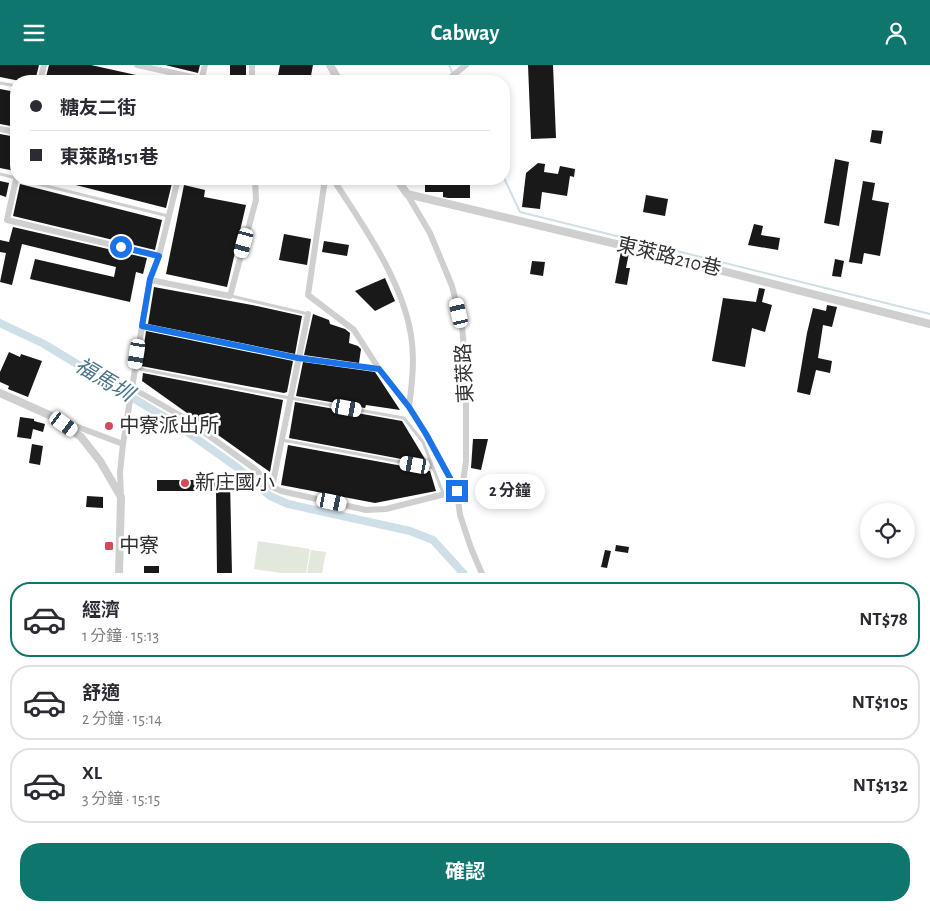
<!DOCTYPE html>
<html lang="zh-TW">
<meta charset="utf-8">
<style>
:root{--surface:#fff;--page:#f2f2f3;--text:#2b2b33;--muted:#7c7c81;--line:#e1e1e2;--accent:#0f766e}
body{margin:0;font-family:"Alegreya Sans","Noto Sans TC",sans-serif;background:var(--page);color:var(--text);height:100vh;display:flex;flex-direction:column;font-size:19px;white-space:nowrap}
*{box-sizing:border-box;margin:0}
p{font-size:16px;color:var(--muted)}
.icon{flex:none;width:28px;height:28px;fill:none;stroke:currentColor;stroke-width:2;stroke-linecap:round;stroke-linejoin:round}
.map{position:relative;height:508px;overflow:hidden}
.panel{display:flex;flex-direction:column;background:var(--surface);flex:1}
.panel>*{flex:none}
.banner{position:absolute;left:10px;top:10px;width:500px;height:110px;border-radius:20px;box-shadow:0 2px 8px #0003;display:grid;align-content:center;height:110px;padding:0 20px;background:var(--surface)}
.tools{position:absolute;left:860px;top:438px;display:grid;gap:10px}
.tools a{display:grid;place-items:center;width:55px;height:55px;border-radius:50%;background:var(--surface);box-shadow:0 2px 8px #0003;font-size:25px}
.end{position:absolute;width:22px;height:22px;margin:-11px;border:6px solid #1a73e8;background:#fff;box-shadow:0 0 0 2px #fff}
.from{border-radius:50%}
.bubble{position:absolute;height:35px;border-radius:18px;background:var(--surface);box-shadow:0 2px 8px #0003;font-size:16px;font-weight:700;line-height:35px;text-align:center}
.car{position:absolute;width:15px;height:30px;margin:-15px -8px;border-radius:6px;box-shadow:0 0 4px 1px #0007;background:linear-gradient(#fff 24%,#345 0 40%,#fff 0 76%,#345 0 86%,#fff 0)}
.banner b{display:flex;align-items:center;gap:18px;height:48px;font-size:19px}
.banner b+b{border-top:1px solid var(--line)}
.banner i{width:12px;height:12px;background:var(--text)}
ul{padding:9px 0 0;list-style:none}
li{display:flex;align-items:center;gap:15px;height:75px;margin:0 10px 8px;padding:0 10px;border:2px solid var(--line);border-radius:20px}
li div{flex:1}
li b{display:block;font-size:19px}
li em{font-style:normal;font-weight:700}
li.active{border-color:var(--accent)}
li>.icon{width:45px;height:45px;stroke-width:1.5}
.cta{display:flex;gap:10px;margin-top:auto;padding:10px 20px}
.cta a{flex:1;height:58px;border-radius:20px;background:var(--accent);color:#fff;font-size:20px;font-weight:700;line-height:58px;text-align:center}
header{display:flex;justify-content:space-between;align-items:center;height:65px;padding:0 20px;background:var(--accent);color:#fff;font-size:22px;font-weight:700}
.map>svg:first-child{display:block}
.green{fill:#e2e8dc}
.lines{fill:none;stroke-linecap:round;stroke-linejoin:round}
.stream{stroke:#cedfe8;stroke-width:2}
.canal{stroke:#cedfe8;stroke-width:8}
.building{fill:#191919}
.service{stroke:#cfcfcf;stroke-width:3}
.minor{stroke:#cfcfcf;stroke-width:6}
.tertiary{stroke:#cfcfcf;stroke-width:8}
.route{stroke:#1a73e8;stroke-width:6}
.poi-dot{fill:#d24b59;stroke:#fff;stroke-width:2}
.labels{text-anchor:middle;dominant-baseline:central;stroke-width:5;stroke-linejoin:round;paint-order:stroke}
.street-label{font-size:20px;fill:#323232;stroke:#fff}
.poi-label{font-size:20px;fill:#323232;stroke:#fff;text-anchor:start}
.water-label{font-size:21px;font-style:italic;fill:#48748c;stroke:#fff}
</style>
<header><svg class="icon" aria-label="menu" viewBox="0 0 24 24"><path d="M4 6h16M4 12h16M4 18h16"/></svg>Cabway<svg class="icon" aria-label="person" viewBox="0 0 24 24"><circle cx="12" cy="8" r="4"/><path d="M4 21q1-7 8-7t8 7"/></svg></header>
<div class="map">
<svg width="930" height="509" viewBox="0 0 930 509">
<rect width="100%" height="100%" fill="#fff"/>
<!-- green -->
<g class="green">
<polygon points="258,476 310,484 306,508 281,508 254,504"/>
<polygon points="311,485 326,487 322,508 307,508"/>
</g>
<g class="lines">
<!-- stream -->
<g class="stream">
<polyline points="449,0 452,7"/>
<polyline points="504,113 520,147 930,249"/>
</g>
<!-- canal -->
<polyline class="canal" points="0,258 44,279 176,359 238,403 270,431 288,439 410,466 433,475 464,509"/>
</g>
<!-- building -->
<g class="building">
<polygon points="0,0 39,0 35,16 20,16 0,12"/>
<polygon points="49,0 91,0 154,14 154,16 45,16"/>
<polygon points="165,0 200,0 198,8"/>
<rect x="230" y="0" width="16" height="16"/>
<polygon points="280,0 313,0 310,16 277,16"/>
<polygon points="528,0 553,0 556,73 531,74"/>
<polygon points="0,24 16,27 16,62 0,59"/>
<polygon points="872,65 883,66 881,79 870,77"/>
<polygon points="0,69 16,72 15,106 0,103"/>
<polygon points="835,94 849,97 839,161 824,158"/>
<polygon points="538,98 545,99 544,107 558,109 560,101 575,104 574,112 570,111 567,131 542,127 540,144 522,142 526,108"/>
<polygon points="60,114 173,114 166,143 60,116"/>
<polygon points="425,114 470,114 470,133 448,133 443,132 443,127 425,127"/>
<polygon points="0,116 9,118 6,132 0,130"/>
<polygon points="863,116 875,118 872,135 889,138 880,191 864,188 862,199 849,197"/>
<polygon points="20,119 162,155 155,185 13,151"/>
<polygon points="184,120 205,125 204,132 246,140 227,222 166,209"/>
<polygon points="646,130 668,134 665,151 643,147"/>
<polygon points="754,159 763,161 761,170 780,173 778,185 748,180"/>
<polygon points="13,162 147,193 143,209 136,207 130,237 30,214 35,194 114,212 116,202 22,179 12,220 0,217 6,188 0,187 0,175 9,177"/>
<polygon points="284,169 311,174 307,200 279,195"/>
<polygon points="324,176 349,180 347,191 322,187"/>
<polygon points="621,186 629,188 626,203 630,203 627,220 615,218"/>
<polygon points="835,194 844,196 841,212 832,211"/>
<polygon points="532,196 545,197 543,211 530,209"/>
<polygon points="385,213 395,236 375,246 355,226"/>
<polygon points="154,222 257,241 302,251 295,289 148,259"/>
<polygon points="759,223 765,224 762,237 772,240 765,267 752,263 745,302 712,296 723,233 756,237"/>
<polygon points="827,240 837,242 832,262 823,260 818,293 832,296 830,308 816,305 810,330 797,327 807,268 813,243 826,246"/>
<polygon points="313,249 329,255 330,259 345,264 350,268 349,278 358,281 361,284 359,298 304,290"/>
<polygon points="146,266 293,296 287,327 284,328 141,301"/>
<polygon points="9,287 20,292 21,289 42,296 28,332 8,324 9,321 0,317 0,307"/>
<polygon points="303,297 375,307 400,345 366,340 365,343 296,331"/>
<polygon points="143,308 283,335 270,407 142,316"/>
<polygon points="295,337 402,356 428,399 289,373"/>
<polygon points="20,352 34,354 34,356 45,359 43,367 33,364 31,374 17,372"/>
<polygon points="473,374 488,374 481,405 471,403"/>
<polygon points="32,379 43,381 40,400 29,398"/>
<polygon points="288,380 430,406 436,426 375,438 281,420"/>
<polygon points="157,415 230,415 232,509 217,509 216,426 157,426"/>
<polygon points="87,431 103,432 103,443 86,442"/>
<polygon points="616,480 629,482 628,488 615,486"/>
<polygon points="605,485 611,486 607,503 601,502"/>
<rect x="144" y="501" width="15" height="8"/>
</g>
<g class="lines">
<!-- service -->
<g class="service">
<polyline points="0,18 16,21"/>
<polyline points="0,109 16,113"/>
<polyline points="18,114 168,151"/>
<polyline points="231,231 308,249"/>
<polyline points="142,261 298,293 377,304"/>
<polyline points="135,303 290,333 404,353 423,377 443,428"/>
<polyline points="282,375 433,403"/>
</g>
<!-- minor -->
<g class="minor">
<polyline points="137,0 201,14"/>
<polyline points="252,0 252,16"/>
<polyline points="40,16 44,0"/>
<polyline points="201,16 205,0"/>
<polyline points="446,16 466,0"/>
<polyline points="0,64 16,67"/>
<polyline points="16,114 7,155 159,191"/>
<polyline points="325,114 308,230 354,265 379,304 409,342 426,369 457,426"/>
<path d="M333,114C363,160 402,215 411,270C415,294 412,318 409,342"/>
<polyline points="407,129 430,168 452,221 462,261 466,305 466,396 463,417 457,426 460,450 471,483 482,509"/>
<polyline points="150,215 230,231 256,135 255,114"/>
<polyline points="132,323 183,352 255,404 272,422 281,426 366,445 386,444 457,426"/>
<polyline points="62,356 123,379"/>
<polyline points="272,422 308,249"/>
<polyline points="121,432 120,407 123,379 142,261 150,215 159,191 178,114"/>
</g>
<!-- tertiary -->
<g class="tertiary">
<polyline points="330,0 339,16"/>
<polyline points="397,114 407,129 633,183 930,259"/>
<polyline points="0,328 56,353 81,372 100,396 121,432 119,509"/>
</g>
</g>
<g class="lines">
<!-- route -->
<polyline class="route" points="121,182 159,191 150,214 142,261 298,293 379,304 409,342 426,369 457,426"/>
</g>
<!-- markers -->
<g class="poi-dot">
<circle cx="109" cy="361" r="5"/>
<circle cx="185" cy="418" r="5"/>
<rect x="104" y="476" width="10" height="10" rx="2.5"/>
</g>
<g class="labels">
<!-- street labels -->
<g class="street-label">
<text transform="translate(669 192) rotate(14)">東萊路210巷</text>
<text transform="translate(465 308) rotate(-93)">東萊路</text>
</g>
<!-- poi labels -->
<g class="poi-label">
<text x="119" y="361">中寮派出所</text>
<text x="195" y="418">新庄國小</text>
<text x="119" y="481">中寮</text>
</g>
<!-- water labels -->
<g class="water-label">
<text transform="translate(104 315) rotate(31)">福馬圳</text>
</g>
</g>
</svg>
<div class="tools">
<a><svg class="icon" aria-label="locate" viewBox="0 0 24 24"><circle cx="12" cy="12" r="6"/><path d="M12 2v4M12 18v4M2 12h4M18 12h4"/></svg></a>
</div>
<i class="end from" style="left:121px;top:182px"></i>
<i class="end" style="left:457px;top:426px"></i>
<div class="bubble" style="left:475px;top:409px;width:70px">2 分鐘</div>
<i class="car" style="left:244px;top:178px;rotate:195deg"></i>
<i class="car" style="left:459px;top:248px;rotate:347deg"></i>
<i class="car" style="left:137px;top:289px;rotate:189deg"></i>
<i class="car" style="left:347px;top:343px;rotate:100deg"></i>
<i class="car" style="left:64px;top:359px;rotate:126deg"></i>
<i class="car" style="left:415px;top:400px;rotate:280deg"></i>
<i class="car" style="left:332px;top:437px;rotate:102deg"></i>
<div class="banner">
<b><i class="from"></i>糖友二街</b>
<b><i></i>東萊路151巷</b>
</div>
</div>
<section class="panel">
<ul>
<li class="active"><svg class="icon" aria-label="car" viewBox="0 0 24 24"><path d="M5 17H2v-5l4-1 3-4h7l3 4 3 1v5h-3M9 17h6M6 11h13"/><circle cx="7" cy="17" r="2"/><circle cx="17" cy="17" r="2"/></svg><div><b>經濟</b><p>1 分鐘 · 15:13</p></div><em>NT$78</em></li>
<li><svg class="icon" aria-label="car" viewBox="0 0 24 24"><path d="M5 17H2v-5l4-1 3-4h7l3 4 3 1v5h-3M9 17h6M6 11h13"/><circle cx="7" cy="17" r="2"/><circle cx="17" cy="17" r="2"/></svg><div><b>舒適</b><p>2 分鐘 · 15:14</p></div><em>NT$105</em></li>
<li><svg class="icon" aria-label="car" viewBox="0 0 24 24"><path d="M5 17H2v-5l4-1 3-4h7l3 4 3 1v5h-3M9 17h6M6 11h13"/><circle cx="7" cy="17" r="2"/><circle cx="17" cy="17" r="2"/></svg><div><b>XL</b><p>3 分鐘 · 15:15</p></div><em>NT$132</em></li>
</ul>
<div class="cta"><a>確認</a></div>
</section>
